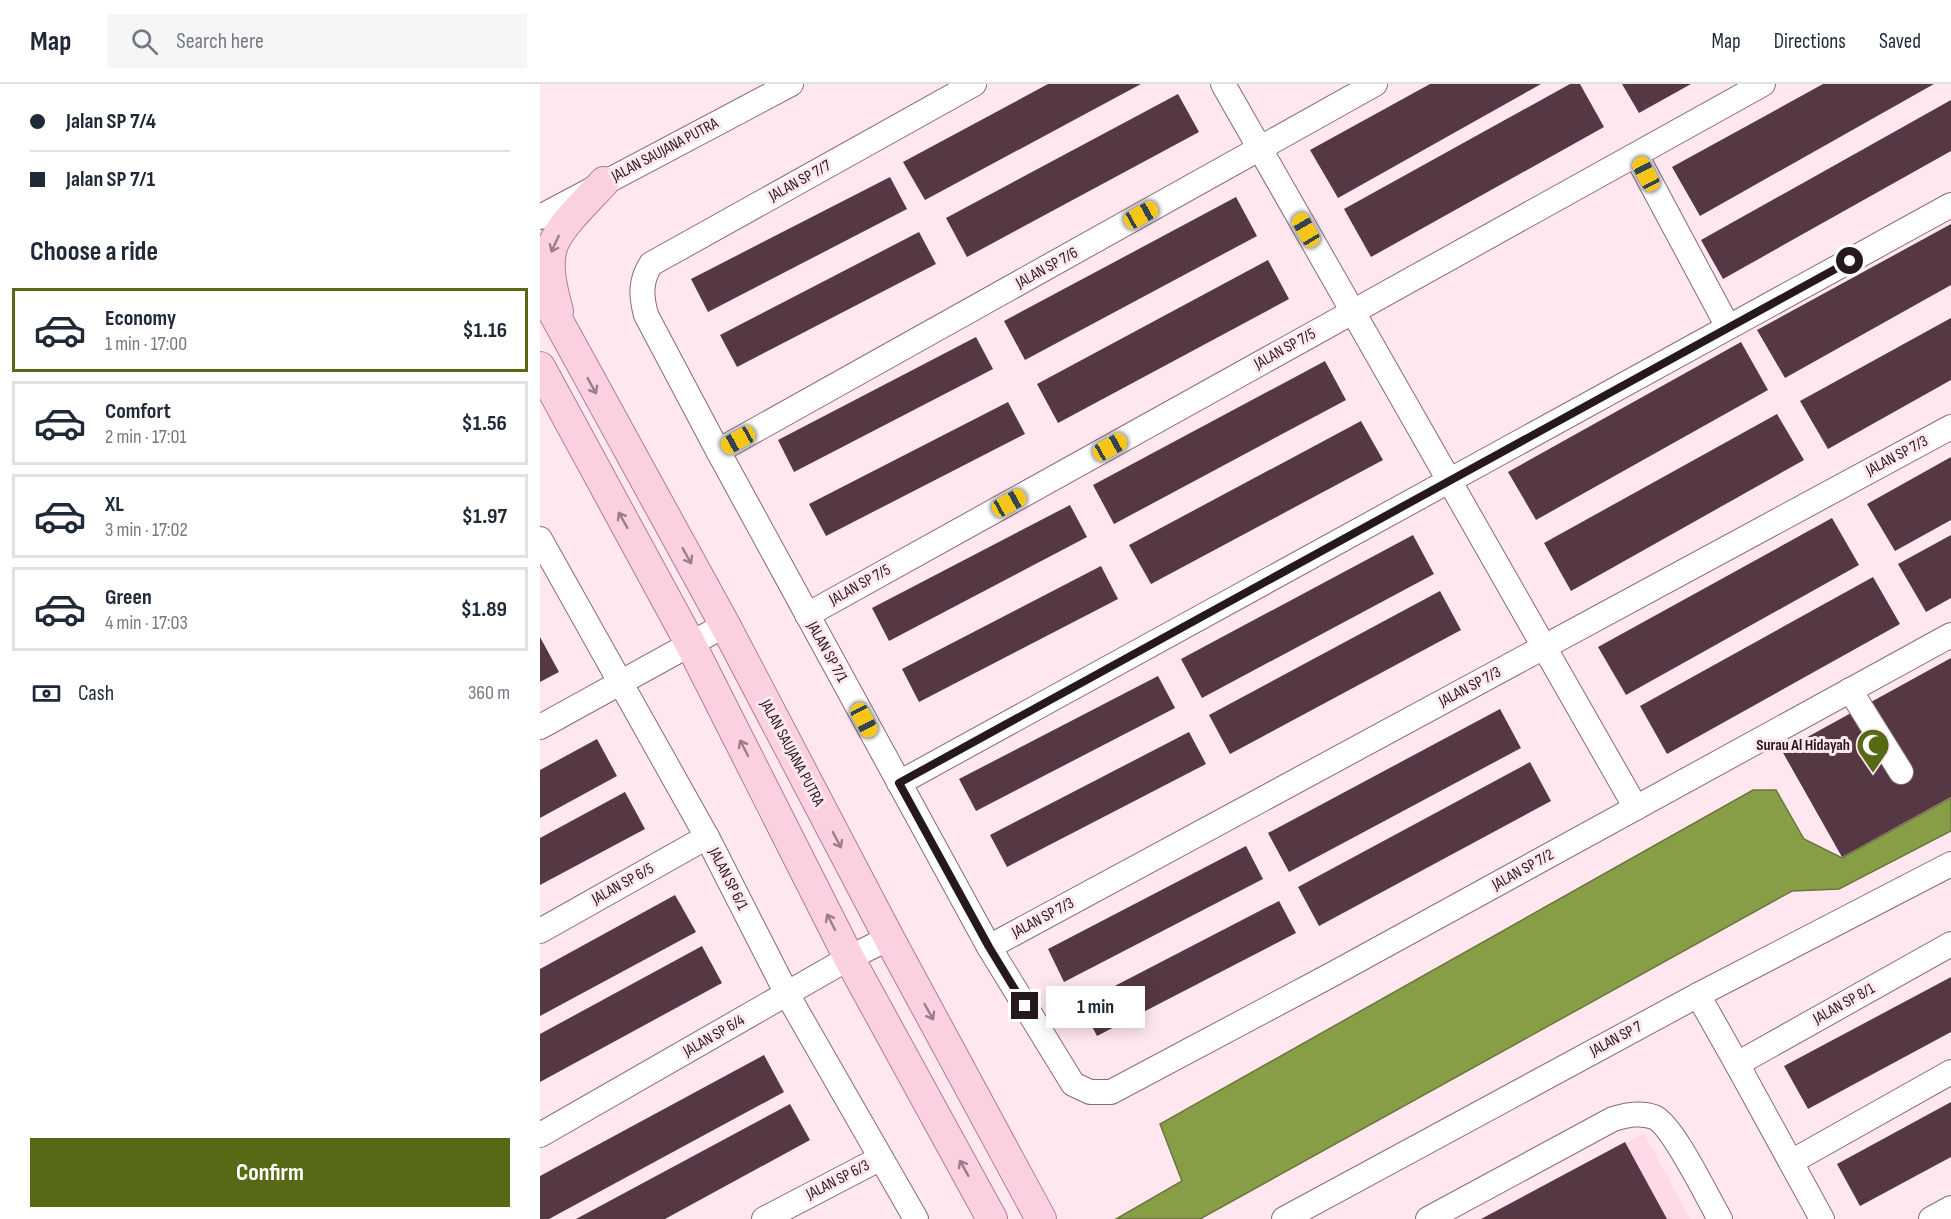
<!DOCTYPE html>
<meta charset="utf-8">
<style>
:root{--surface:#fff;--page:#f6f6f7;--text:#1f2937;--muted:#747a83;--line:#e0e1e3;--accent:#576914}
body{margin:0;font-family:"Sofia Sans Condensed",sans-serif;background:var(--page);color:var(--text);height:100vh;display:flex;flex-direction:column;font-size:22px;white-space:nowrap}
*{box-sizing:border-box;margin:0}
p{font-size:20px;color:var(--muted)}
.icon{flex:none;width:33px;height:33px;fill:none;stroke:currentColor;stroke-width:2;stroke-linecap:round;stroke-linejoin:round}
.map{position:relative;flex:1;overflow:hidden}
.sheet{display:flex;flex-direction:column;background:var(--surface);width:540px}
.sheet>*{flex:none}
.guide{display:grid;align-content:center;height:132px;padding:0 30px;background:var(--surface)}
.end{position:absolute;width:27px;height:27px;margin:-14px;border:8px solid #26191e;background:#fff;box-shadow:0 0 0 3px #fff}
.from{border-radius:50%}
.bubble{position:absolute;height:42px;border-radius:0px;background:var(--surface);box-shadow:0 3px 15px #0003;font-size:20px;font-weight:700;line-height:42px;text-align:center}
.car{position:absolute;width:18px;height:36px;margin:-18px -9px;border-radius:8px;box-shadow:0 0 4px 2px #0007;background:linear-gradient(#f5c518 24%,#345 0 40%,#f5c518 0 76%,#345 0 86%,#f5c518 0)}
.guide b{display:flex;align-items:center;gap:21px;height:57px;font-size:22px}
.guide b+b{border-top:2px solid var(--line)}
.guide i{width:15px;height:15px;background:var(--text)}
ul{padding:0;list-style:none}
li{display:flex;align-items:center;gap:18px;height:84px;margin:0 12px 9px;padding:0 18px;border:3px solid var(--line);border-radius:0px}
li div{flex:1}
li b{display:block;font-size:22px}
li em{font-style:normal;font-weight:700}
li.current{border-color:var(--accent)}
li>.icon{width:54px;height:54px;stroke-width:1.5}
h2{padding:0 30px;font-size:27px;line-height:72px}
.pay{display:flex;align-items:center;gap:15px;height:66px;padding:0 30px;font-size:22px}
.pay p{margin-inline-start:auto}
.primary-button{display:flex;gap:12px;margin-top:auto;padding:12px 30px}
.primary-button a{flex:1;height:69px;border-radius:0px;background:var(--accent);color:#fff;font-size:24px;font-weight:700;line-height:69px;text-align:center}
header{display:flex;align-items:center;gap:36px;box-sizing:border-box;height:84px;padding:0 30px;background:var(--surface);border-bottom:2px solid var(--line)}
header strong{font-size:28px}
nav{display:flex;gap:33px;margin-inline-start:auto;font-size:21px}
.search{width:420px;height:54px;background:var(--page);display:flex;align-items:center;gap:15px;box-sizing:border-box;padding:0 21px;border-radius:0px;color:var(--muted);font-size:22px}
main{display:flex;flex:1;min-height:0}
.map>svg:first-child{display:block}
.built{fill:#fedae8}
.water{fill:#889e46;stroke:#6b763a;stroke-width:1.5}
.building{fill:#553844}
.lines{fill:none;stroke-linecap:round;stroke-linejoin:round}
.minor-casing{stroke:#8b6a77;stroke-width:26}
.major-casing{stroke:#af7d91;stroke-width:32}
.minor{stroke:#fff;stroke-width:24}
.major{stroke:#fbd1e2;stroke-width:30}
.oneway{stroke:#9b7e8a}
.route{stroke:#26191e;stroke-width:8}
.labels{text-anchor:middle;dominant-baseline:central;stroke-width:6;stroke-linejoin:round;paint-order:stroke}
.street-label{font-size:16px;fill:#26191e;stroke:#fee7ef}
.poi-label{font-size:16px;font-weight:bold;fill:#26191e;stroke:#fee7ef;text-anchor:end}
</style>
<header>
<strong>Map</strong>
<div class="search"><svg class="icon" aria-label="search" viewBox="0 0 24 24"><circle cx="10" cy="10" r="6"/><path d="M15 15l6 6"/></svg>Search here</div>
<nav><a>Map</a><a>Directions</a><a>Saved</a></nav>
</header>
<main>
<section class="sheet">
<div class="guide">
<b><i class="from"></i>Jalan SP 7/4</b>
<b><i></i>Jalan SP 7/1</b>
</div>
<h2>Choose a ride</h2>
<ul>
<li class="current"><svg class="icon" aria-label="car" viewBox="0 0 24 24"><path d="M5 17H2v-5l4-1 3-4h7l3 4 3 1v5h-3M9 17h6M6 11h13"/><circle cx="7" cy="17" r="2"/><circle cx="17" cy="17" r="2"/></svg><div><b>Economy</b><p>1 min · 17:00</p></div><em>$1.16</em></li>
<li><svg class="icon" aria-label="car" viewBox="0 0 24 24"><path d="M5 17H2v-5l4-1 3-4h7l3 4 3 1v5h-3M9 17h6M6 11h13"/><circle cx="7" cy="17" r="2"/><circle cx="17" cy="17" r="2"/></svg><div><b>Comfort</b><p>2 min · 17:01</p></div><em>$1.56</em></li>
<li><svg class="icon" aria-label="car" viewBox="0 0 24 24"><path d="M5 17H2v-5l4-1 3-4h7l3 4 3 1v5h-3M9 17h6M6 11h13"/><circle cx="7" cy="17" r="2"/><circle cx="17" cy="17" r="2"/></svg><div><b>XL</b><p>3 min · 17:02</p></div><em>$1.97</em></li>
<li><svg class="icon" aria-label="car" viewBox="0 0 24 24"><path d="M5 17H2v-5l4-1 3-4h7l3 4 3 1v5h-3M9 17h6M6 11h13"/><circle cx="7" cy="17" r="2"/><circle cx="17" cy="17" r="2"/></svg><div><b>Green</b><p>4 min · 17:03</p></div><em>$1.89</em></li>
</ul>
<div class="pay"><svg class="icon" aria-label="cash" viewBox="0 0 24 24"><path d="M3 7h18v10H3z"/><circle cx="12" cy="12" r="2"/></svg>Cash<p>360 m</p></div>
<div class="primary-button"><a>Confirm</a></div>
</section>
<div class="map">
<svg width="1411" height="1135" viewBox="0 0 1411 1135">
<rect width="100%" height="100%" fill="#fee7ef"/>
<!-- built -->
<polygon class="built" points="1104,1049 1150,1135 940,1135"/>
<!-- water -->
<polygon class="water" points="1213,706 1236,706 1264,755 1302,774 1411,714 1411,747 1299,805 1252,807 660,1135 576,1135 642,1097 620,1040"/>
<!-- building -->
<g class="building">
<polygon points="508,0 601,0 385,116 363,78"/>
<polygon points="890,0 1001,0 798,114 770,66"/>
<polygon points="1030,0 1040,0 1064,43 831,173 804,125"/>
<polygon points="1082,0 1151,0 1099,29"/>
<polygon points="1283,0 1394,0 1160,132 1132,83"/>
<polygon points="638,10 659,48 427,173 406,134"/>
<polygon points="1411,16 1411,67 1183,195 1161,156"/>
<polygon points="350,93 367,125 168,228 151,195"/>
<polygon points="696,113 717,152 485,276 464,237"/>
<polygon points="1411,140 1411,201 1245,294 1217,246"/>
<polygon points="379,148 396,180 197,283 180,251"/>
<polygon points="728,176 749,215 518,339 497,300"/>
<polygon points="1411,234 1411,296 1288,365 1260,317"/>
<polygon points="436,253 453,285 254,388 238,356"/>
<polygon points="1201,258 1228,306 996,436 968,388"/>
<polygon points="785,277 806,316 574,440 553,401"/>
<polygon points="468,318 485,350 286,452 269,420"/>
<polygon points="1237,330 1264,376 1031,507 1004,459"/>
<polygon points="821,337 843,376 611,500 589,461"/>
<polygon points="1411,373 1411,436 1355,467 1327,420"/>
<polygon points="530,421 547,453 349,557 332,524"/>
<polygon points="1292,434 1319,481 1086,611 1058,563"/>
<polygon points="873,451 894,490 662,614 641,575"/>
<polygon points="1411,451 1411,514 1386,528 1358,480"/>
<polygon points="561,482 578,515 379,618 362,585"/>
<polygon points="1333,493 1360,540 1127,670 1100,622"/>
<polygon points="900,507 921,546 690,670 669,631"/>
<polygon points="0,553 19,588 0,598"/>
<polygon points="1411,574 1411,713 1302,773 1242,667"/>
<polygon points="618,592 635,624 436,727 419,695"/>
<polygon points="960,625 981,664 749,788 728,749"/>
<polygon points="649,648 666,680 467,783 450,751"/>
<polygon points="57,655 77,692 0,734 0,686"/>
<polygon points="990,678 1011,717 779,842 758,803"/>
<polygon points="85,708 105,745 0,801 0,754"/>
<polygon points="706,762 723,795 524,898 508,865"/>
<polygon points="135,811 156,848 0,932 0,885"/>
<polygon points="739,817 756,849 557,952 540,920"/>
<polygon points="162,862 182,899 0,998 0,950"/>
<polygon points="1411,893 1411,948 1268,1025 1244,982"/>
<polygon points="224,971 244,1008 9,1135 0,1135 0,1092"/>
<polygon points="1411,1018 1411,1073 1320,1122 1297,1080"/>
<polygon points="250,1020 270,1056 125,1135 36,1135"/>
<polygon points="1085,1058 1127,1135 941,1135"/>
</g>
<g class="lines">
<!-- minor casing -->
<g class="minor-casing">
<g id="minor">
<path d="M434,0L111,180C100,197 101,212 106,231L178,367L449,863L533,1000L550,1008H571L791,891L1411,551"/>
<polyline points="683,0 1096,724"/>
<polyline points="1096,71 1188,243"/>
<polyline points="0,133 251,0"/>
<polyline points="178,367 835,0"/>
<polyline points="0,455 167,753 247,910 376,1135"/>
<polyline points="267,531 1223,0"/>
<polyline points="1310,606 1361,688"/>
<polyline points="0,643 185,541"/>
<polyline points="359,699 1411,121"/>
<polyline points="0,847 167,753"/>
<polyline points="449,863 1411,343"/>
<polyline points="1158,911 1197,980 1282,1135"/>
<polyline points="1197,980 1411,860"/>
<polyline points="0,1051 309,874 349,854"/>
<polyline points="1251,1078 1411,988"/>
<polyline points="224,1135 341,1074"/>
<polyline points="744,1135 1158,911 1411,780"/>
<path d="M888,1135L1073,1035C1087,1031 1100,1028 1114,1033C1133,1041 1168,1115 1180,1135"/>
<polyline points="1391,1135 1411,1124"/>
</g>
</g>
<!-- major casing -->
<g class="major-casing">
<g id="major">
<polyline points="0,204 185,541 349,854 501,1135"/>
<path d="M18,227C13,208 7,187 11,168C14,146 49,115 64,98"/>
<polyline points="0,283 150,559 309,874 452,1135"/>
</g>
</g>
<!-- minor -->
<use href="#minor" class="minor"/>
<!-- major -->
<use href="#major" class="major"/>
</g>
<!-- one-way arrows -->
<defs><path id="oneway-shaft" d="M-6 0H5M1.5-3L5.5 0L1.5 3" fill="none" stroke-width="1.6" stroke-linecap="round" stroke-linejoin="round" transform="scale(1.5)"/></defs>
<g class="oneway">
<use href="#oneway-shaft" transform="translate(15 160) rotate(115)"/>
<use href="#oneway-shaft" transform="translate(52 302) rotate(61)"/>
<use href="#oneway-shaft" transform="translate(83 436) rotate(-119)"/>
<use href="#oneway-shaft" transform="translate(147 472) rotate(61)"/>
<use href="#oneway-shaft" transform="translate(204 664) rotate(-117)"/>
<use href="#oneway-shaft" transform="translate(297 756) rotate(62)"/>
<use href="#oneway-shaft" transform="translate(291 838) rotate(-117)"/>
<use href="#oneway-shaft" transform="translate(389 928) rotate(61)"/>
<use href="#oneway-shaft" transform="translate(424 1084) rotate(-119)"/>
</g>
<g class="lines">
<!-- route -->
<polyline class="route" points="485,922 449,863 359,699 1310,177"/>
</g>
<!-- icons -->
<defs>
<g id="mosque-pin" transform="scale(1.725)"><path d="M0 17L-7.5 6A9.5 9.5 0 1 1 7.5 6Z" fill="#576914" stroke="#fee7ef"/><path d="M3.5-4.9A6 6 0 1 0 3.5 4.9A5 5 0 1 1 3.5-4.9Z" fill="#fff"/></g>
</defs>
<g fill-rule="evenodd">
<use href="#mosque-pin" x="1333" y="661"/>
</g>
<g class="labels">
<!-- street labels -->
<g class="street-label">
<text transform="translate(125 66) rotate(-28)">JALAN SAUJANA PUTRA</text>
<text transform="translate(260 97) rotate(-29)">JALAN SP 7/7</text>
<text transform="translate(507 184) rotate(-29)">JALAN SP 7/6</text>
<text transform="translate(745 265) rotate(-29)">JALAN SP 7/5</text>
<text transform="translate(1357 372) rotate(-28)">JALAN SP 7/3</text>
<text transform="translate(320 501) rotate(-29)">JALAN SP 7/5</text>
<text transform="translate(287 568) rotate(61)">JALAN SP 7/1</text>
<text transform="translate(930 603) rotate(-28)">JALAN SP 7/3</text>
<text transform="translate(252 669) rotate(62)">JALAN SAUJANA PUTRA</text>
<text transform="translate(983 786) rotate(-29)">JALAN SP 7/2</text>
<text transform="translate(188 795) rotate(63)">JALAN SP 6/1</text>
<text transform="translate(83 800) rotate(-29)">JALAN SP 6/5</text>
<text transform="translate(503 834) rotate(-28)">JALAN SP 7/3</text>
<text transform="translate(1304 920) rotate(-29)">JALAN SP 8/1</text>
<text transform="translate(174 952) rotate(-30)">JALAN SP 6/4</text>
<text transform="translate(1076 955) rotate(-28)">JALAN SP 7</text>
<text transform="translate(298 1096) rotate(-27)">JALAN SP 6/3</text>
</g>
<!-- poi labels -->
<g class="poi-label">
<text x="1310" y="661">Surau Al Hidayah</text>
</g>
</g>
</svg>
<i class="end from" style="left:1310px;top:177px"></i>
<i class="end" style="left:485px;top:922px"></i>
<div class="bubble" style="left:506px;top:902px;width:99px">1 min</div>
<i class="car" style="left:1106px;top:90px;rotate:332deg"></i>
<i class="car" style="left:601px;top:131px;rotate:61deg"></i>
<i class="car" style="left:766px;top:146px;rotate:330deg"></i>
<i class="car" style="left:198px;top:356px;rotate:241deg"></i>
<i class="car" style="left:570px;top:363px;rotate:61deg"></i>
<i class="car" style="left:469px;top:419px;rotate:61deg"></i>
<i class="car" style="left:324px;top:636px;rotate:152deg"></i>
</div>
</main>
